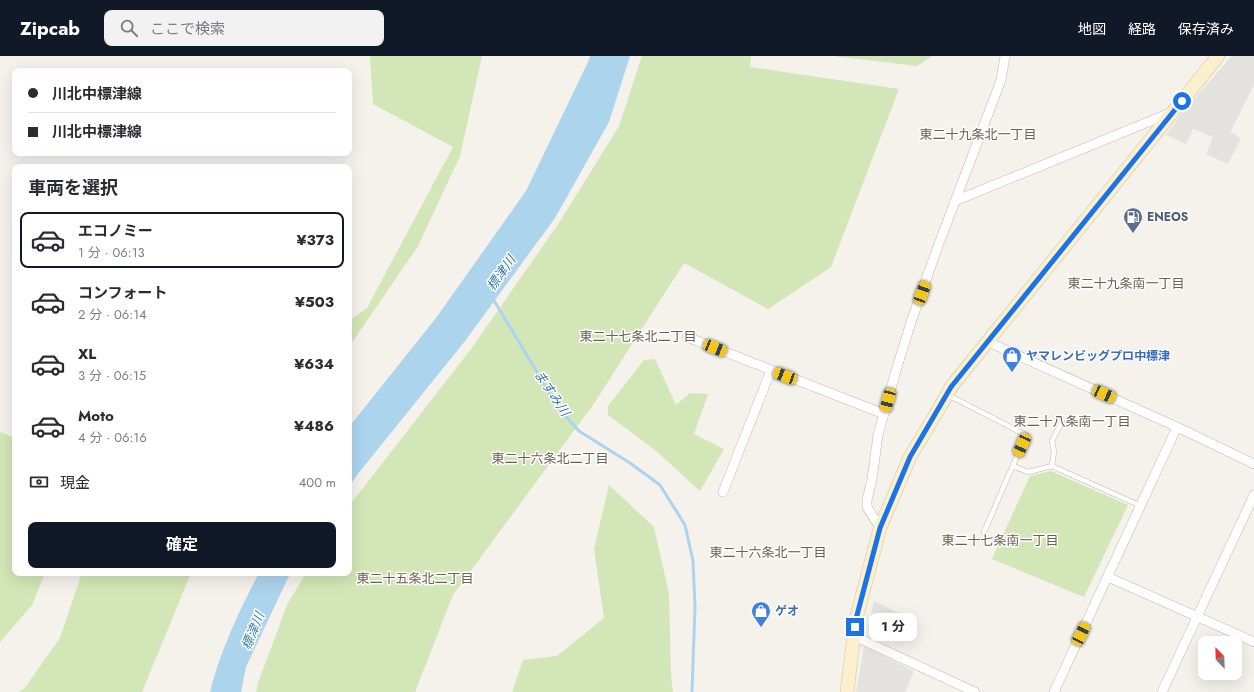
<!DOCTYPE html>
<html lang="ja">
<meta charset="utf-8">
<style>
:root{--surface:#fff;--page:#f2f2f3;--text:#2b2b33;--muted:#7c7c81;--line:#e1e1e2;--accent:#111827}
body{margin:0;font-family:Jost,"Noto Sans JP",sans-serif;background:var(--page);color:var(--text);height:100vh;display:flex;flex-direction:column;font-size:15px;white-space:nowrap}
*{box-sizing:border-box;margin:0}
p{font-size:13px;color:var(--muted)}
.icon{flex:none;width:22px;height:22px;fill:none;stroke:currentColor;stroke-width:2;stroke-linecap:round;stroke-linejoin:round}
.map{position:relative;flex:1;overflow:hidden}
.drawer{position:absolute;left:12px;top:108px;width:340px;height:412px;display:flex;flex-direction:column;background:var(--surface);border-radius:8px;box-shadow:0 4px 16px #0002}
.drawer>*{flex:none}
.guide{position:absolute;left:12px;top:12px;width:340px;height:88px;border-radius:8px;box-shadow:0 4px 16px #0002;display:grid;align-content:center;height:88px;padding:0 16px;background:var(--surface)}
.needle{width:26px;rotate:337deg}
.fabs{position:absolute;left:1198px;top:580px;display:grid;gap:8px}
.fabs a{display:grid;place-items:center;width:44px;height:44px;border-radius:8px;background:var(--surface);box-shadow:0 4px 16px #0002;font-size:20px}
.end{position:absolute;width:18px;height:18px;margin:-9px;border:5px solid #1a73e8;background:#fff;box-shadow:0 0 0 2px #fff}
.from{border-radius:50%}
.bubble{position:absolute;height:28px;border-radius:8px;background:var(--surface);box-shadow:0 4px 16px #0002;font-size:13px;font-weight:700;line-height:28px;text-align:center}
.car{position:absolute;width:12px;height:24px;margin:-12px -6px;border-radius:5px;box-shadow:0 0 3px 1px #0007;background:linear-gradient(#f5c518 24%,#345 0 40%,#f5c518 0 76%,#345 0 86%,#f5c518 0)}
.guide b{display:flex;align-items:center;gap:14px;height:38px;font-size:15px}
.guide b+b{border-top:1px solid var(--line)}
.guide i{width:10px;height:10px;background:var(--text)}
ul{padding:0;list-style:none}
li{display:flex;align-items:center;gap:12px;height:56px;margin:0 8px 6px;padding:0 8px;border:2px solid transparent;border-radius:8px}
li div{flex:1}
li b{display:block;font-size:15px}
li em{font-style:normal;font-weight:700}
li.on{border-color:var(--accent)}
li>.icon{width:36px;height:36px;stroke-width:1.5}
h2{padding:0 16px;font-size:18px;line-height:48px}
.pay{display:flex;align-items:center;gap:10px;height:44px;padding:0 16px;font-size:15px}
.pay p{margin-inline-start:auto}
.action{display:flex;gap:8px;margin-top:auto;padding:8px 16px}
.action a{flex:1;height:46px;border-radius:8px;background:var(--accent);color:#fff;font-size:16px;font-weight:700;line-height:46px;text-align:center}
header{display:flex;align-items:center;gap:24px;box-sizing:border-box;height:56px;padding:0 20px;background:var(--accent);color:#fff}
header strong{font-size:19px}
nav{display:flex;gap:22px;margin-inline-start:auto;font-size:14px}
.search{width:280px;height:36px;background:var(--page);display:flex;align-items:center;gap:10px;box-sizing:border-box;padding:0 14px;border-radius:8px;color:var(--muted);font-size:15px}
.map>svg:first-child{display:block}
.green{fill:#d2e6b7}
.parking{fill:#e4e2df}
.water{fill:#acd4ed}
.lines{fill:none;stroke-linecap:round;stroke-linejoin:round}
.stream{stroke:#acd4ed;stroke-width:3}
.service-casing{stroke:#c0b9ae;stroke-width:5.5}
.minor-casing{stroke:#c0b9ae;stroke-width:10}
.secondary-casing{stroke:#d2c29d;stroke-width:14}
.service{stroke:#fff;stroke-width:4.5}
.minor{stroke:#fff;stroke-width:9}
.secondary{stroke:#fcefce;stroke-width:13}
.route{stroke:#1a73e8;stroke-width:5}
.labels{text-anchor:middle;dominant-baseline:central;stroke-width:3;stroke-linejoin:round;paint-order:stroke}
.service-label{font-size:12px;font-weight:bold;fill:#4e5e75;stroke:#fff;text-anchor:start}
.shop-label{font-size:12px;font-weight:bold;fill:#366cbe;stroke:#fff;text-anchor:start}
.neighbourhood-label{font-size:13px;fill:#6b6051;stroke:#fff}
.water-label{font-size:13px;font-style:italic;fill:#357aa8;stroke:#fff}
</style>
<header>
<strong>Zipcab</strong>
<div class="search"><svg class="icon" aria-label="search" viewBox="0 0 24 24"><circle cx="10" cy="10" r="6"/><path d="M15 15l6 6"/></svg>ここで検索</div>
<nav><a>地図</a><a>経路</a><a>保存済み</a></nav>
</header>
<div class="map">
<svg width="1254" height="636" viewBox="0 0 1254 636">
<rect width="100%" height="100%" fill="#f5f1eb"/>
<!-- green -->
<g class="green">
<polygon points="370,0 482,0 460,100 418,190 349,291 349,265 367,252 453,91 373,48"/>
<polygon points="642,0 751,0 750,11 899,33 831,211 768,253 684,207 595,346 453,539 415,636 256,636 258,627 287,549 306,517 349,517 349,450 471,293 559,167 619,70"/>
<polygon points="833,0 932,0 917,10"/>
<polygon points="655,303 676,349 690,337 708,338 694,378 724,393 700,435 655,394 608,359 608,350 644,304"/>
<polygon points="0,376 15,382 15,517 45,517 32,549 0,586"/>
<polygon points="1051,415 1128,449 1084,541 992,503 1030,420"/>
<polygon points="609,429 654,471 669,538 671,618 673,636 512,636 523,604 557,600 604,562 594,493"/>
<polygon points="82,517 191,517 142,636 18,636 24,633 60,582"/>
</g>
<!-- parking -->
<g class="parking">
<polygon points="1232,0 1254,0 1254,29 1230,76 1241,82 1228,108 1206,98 1213,81 1193,73 1186,88 1166,79 1192,45"/>
<polygon points="874,545 901,558 889,585 868,573"/>
<polygon points="864,590 914,615 905,636 856,636"/>
</g>
<!-- water -->
<g class="water">
<polygon points="590,0 630,0 609,66 555,162 465,285 357,419 349,431 349,371 436,262 526,135 588,6"/>
<path d="M259,517H291L288,522L246,611L241,636H210C220,595 239,555 259,517Z"/>
</g>
<g class="lines">
<!-- stream -->
<polyline class="stream" points="493,243 560,354 579,375 630,407 660,429 685,469 693,505 695,550 692,636"/>
<!-- service casing -->
<g class="service-casing">
<g id="service">
<polyline points="948,339 1026,379 984,476"/>
<polyline points="1013,410 1028,416 1052,410 1141,450"/>
<polyline points="1052,410 1054,395 1052,385 1062,365"/>
</g>
</g>
<!-- minor casing -->
<g class="minor-casing">
<g id="minor">
<polyline points="955,145 1170,57"/>
<polyline points="687,281 884,358"/>
<polyline points="988,286 1177,371 1254,408"/>
<polyline points="723,436 771,314"/>
<polyline points="880,472 867,451 867,444 872,423 878,379 895,318 911,266 937,193 1001,24 1005,0"/>
<polyline points="1108,521 1254,586"/>
<polyline points="854,580 975,636"/>
<polyline points="1054,636 1177,371"/>
<polyline points="1162,636 1254,439"/>
</g>
</g>
<!-- secondary casing -->
<g class="secondary-casing">
<polyline id="secondary" points="847,636 856,563 880,472 910,401 947,339 951,331 1218,0"/>
</g>
<!-- service -->
<use href="#service" class="service"/>
<!-- minor -->
<use href="#minor" class="minor"/>
<!-- secondary -->
<use href="#secondary" class="secondary"/>
</g>
<g class="lines">
<!-- route -->
<polyline class="route" points="855,571 856,563 880,472 910,401 951,331 1182,45"/>
</g>
<!-- icons -->
<defs>
<g id="fuel-pin" transform="scale(1)"><path d="M0 17L-7.5 6A9.5 9.5 0 1 1 7.5 6Z" fill="#5c6f8a" stroke="#fff"/><path d="M-5.5-6h7V0h2V4h1.3V-2.5L3-4.5l.8-.8L6-3V5H2.5V1h-1V6h-7ZM-4.2-4.7v3.2H.2V-4.7Z" fill="#fff"/></g>
<g id="shop-pin" transform="scale(1)"><path d="M0 17L-7.5 6A9.5 9.5 0 1 1 7.5 6Z" fill="#3f7fe0" stroke="#fff"/><path d="M-5-2.5h2.3a2.7 3.5 0 0 1 5.4 0H5L5.5 6h-11ZM-1.5-2.5h3a1.5 2.3 0 0 0-3 0Z" fill="#fff"/></g>
</defs>
<g fill-rule="evenodd">
<use href="#fuel-pin" x="1133" y="161"/>
<use href="#shop-pin" x="1012" y="300"/>
<use href="#shop-pin" x="761" y="555"/>
</g>
<g class="labels">
<!-- service labels -->
<g class="service-label">
<text x="1147" y="161">ENEOS</text>
</g>
<!-- shop labels -->
<g class="shop-label">
<text x="1026" y="300">ヤマレンビッグプロ中標津</text>
<text x="775" y="555">ゲオ</text>
</g>
<!-- neighbourhood labels -->
<g class="neighbourhood-label">
<text x="978" y="78">東二十九条北一丁目</text>
<text x="1126" y="227">東二十九条南一丁目</text>
<text x="638" y="280">東二十七条北二丁目</text>
<text x="1072" y="365">東二十八条南一丁目</text>
<text x="550" y="402">東二十六条北二丁目</text>
<text x="1000" y="484">東二十七条南一丁目</text>
<text x="768" y="496">東二十六条北一丁目</text>
<text x="415" y="522">東二十五条北二丁目</text>
</g>
<!-- water labels -->
<g class="water-label">
<text transform="translate(501 217) rotate(-55)">標津川</text>
<text transform="translate(552 337) rotate(56)">ますみ川</text>
<text transform="translate(253 575) rotate(-68)">標津川</text>
</g>
</g>
</svg>
<div class="fabs">
<a><svg class="needle" viewBox="-14 -14 28 28"><path d="M0-13l5 13h-10z" fill="#e53935"/><path d="M0 13l5-13h-10z" fill="#7c7c81"/></svg></a>
</div>
<i class="end from" style="left:1182px;top:45px"></i>
<i class="end" style="left:855px;top:571px"></i>
<div class="bubble" style="left:869px;top:557px;width:48px">1 分</div>
<i class="car" style="left:922px;top:237px;rotate:20deg"></i>
<i class="car" style="left:715px;top:292px;rotate:112deg"></i>
<i class="car" style="left:785px;top:320px;rotate:291deg"></i>
<i class="car" style="left:1104px;top:338px;rotate:114deg"></i>
<i class="car" style="left:888px;top:344px;rotate:195deg"></i>
<i class="car" style="left:1022px;top:389px;rotate:204deg"></i>
<i class="car" style="left:1081px;top:578px;rotate:26deg"></i>
<div class="guide">
<b><i class="from"></i>川北中標津線</b>
<b><i></i>川北中標津線</b>
</div>
<section class="drawer">
<h2>車両を選択</h2>
<ul>
<li class="on"><svg class="icon" aria-label="car" viewBox="0 0 24 24"><path d="M5 17H2v-5l4-1 3-4h7l3 4 3 1v5h-3M9 17h6M6 11h13"/><circle cx="7" cy="17" r="2"/><circle cx="17" cy="17" r="2"/></svg><div><b>エコノミー</b><p>1 分 · 06:13</p></div><em>¥373</em></li>
<li><svg class="icon" aria-label="car" viewBox="0 0 24 24"><path d="M5 17H2v-5l4-1 3-4h7l3 4 3 1v5h-3M9 17h6M6 11h13"/><circle cx="7" cy="17" r="2"/><circle cx="17" cy="17" r="2"/></svg><div><b>コンフォート</b><p>2 分 · 06:14</p></div><em>¥503</em></li>
<li><svg class="icon" aria-label="car" viewBox="0 0 24 24"><path d="M5 17H2v-5l4-1 3-4h7l3 4 3 1v5h-3M9 17h6M6 11h13"/><circle cx="7" cy="17" r="2"/><circle cx="17" cy="17" r="2"/></svg><div><b>XL</b><p>3 分 · 06:15</p></div><em>¥634</em></li>
<li><svg class="icon" aria-label="car" viewBox="0 0 24 24"><path d="M5 17H2v-5l4-1 3-4h7l3 4 3 1v5h-3M9 17h6M6 11h13"/><circle cx="7" cy="17" r="2"/><circle cx="17" cy="17" r="2"/></svg><div><b>Moto</b><p>4 分 · 06:16</p></div><em>¥486</em></li>
</ul>
<div class="pay"><svg class="icon" aria-label="cash" viewBox="0 0 24 24"><path d="M3 7h18v10H3z"/><circle cx="12" cy="12" r="2"/></svg>現金<p>400 m</p></div>
<div class="action"><a>確定</a></div>
</section>
</div>
